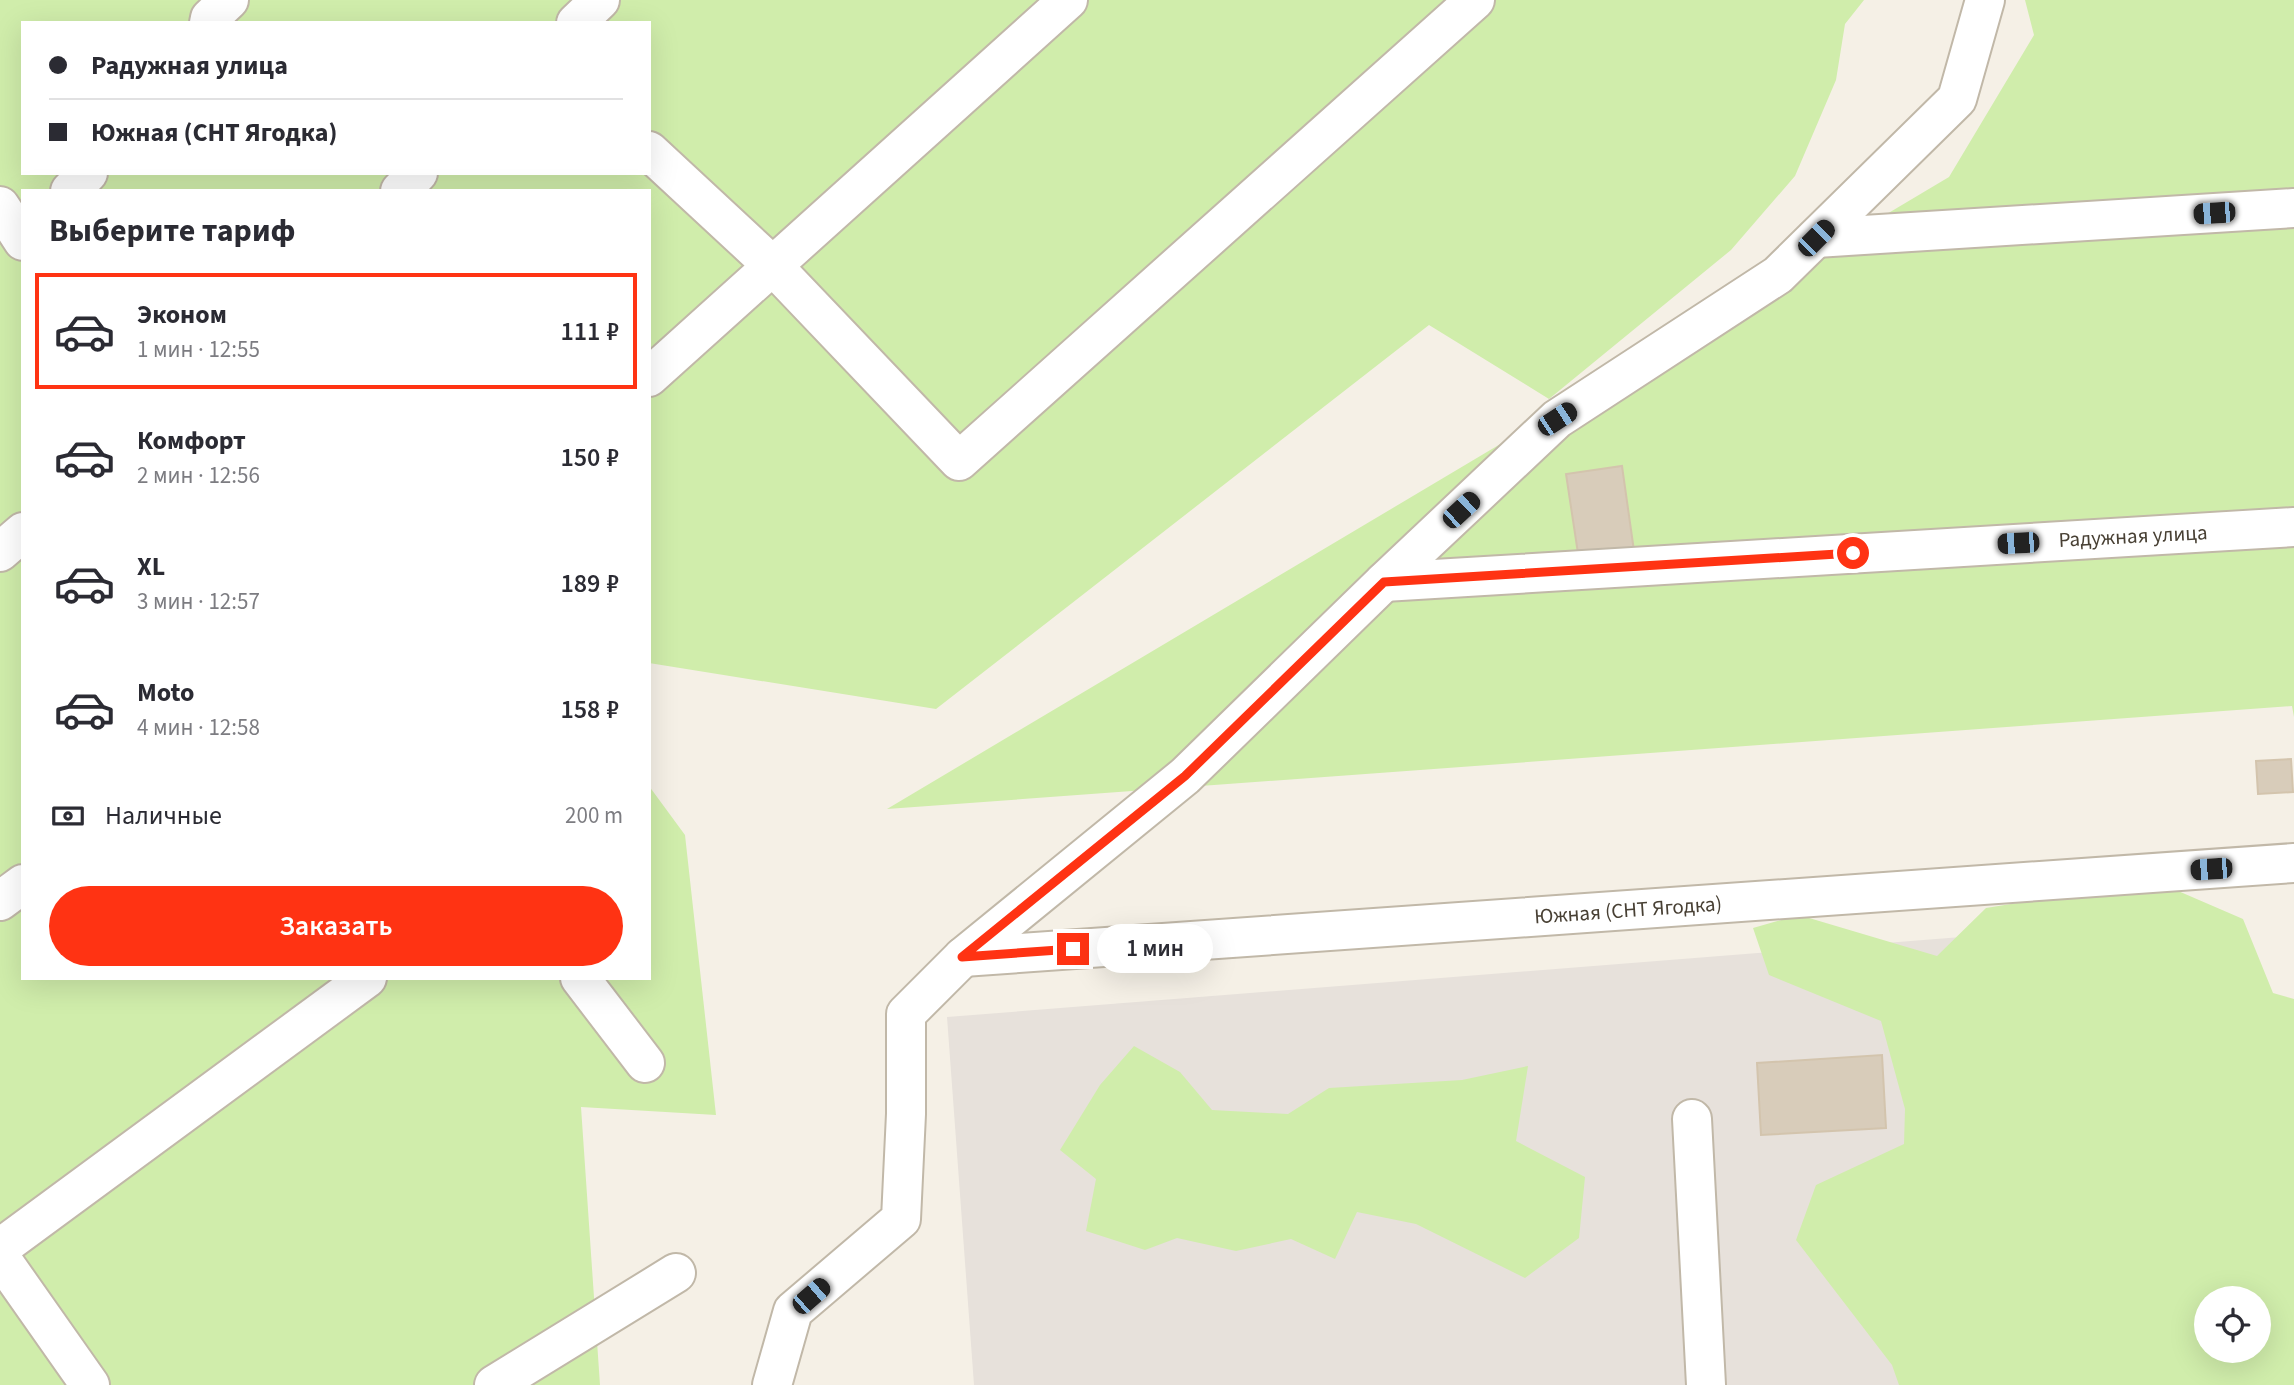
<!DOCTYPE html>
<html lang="ru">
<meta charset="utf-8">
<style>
:root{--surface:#fff;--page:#f7f7f7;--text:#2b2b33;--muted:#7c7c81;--line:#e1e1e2;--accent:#ff3313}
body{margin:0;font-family:"Source Sans 3",sans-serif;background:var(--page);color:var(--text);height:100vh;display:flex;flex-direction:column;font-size:26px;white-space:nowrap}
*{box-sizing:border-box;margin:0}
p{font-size:23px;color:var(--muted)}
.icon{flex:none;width:38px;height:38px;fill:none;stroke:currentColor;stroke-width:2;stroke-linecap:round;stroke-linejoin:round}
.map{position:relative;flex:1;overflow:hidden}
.panel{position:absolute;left:21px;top:189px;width:630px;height:791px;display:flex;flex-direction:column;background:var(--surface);border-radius:0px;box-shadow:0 7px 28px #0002}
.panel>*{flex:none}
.banner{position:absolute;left:21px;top:21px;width:630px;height:154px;border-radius:0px;box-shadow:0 7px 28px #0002;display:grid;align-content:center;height:154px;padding:0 28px;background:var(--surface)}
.tools{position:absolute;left:2194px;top:1286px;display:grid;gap:14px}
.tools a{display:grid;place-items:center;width:77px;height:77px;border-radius:50%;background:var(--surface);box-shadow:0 7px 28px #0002;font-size:35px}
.end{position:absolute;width:32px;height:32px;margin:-16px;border:9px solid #ff3313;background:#fff;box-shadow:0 0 0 4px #fff}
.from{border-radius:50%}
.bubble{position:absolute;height:49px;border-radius:24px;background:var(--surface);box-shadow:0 7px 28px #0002;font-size:23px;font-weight:600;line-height:49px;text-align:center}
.car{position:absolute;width:21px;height:42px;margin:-21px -10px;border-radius:9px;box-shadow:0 0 5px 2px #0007;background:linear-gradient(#222 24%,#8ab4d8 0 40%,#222 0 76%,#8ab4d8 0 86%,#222 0)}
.banner b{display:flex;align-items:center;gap:24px;height:66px;font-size:26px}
.banner b+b{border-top:2px solid var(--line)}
.banner i{width:18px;height:18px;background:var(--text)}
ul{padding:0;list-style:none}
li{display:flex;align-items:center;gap:21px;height:116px;margin:0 14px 10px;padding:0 14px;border:4px solid transparent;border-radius:0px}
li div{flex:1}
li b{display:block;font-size:26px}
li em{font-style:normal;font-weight:600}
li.selected{border-color:var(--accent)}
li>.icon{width:63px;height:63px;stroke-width:1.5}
h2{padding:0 28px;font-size:32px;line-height:84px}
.pay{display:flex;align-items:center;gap:18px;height:77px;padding:0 28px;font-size:26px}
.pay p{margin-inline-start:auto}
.cta{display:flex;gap:14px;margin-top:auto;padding:14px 28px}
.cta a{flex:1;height:80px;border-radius:42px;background:var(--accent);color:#fff;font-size:28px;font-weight:600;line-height:80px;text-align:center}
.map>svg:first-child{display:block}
.industrial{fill:#e7e1db}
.green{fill:#d0edab;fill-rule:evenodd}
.building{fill:#d8ccba;stroke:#d3c4ad;stroke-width:2}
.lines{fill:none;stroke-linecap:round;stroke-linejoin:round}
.minor-casing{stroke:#c1b8a8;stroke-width:42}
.minor{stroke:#fff;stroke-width:38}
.route{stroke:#ff3313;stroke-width:9}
.labels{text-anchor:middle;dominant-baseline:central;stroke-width:6;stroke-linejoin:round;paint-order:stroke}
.street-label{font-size:21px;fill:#484034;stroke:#fff}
</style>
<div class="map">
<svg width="2294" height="1385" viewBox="0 0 2294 1385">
<rect width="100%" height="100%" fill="#f5f0e6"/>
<!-- industrial -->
<polygon class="industrial" points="2112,925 2136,1385 974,1385 947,1017"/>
<!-- green -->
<g class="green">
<path d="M0,0H1864L1845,24L1836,80L1795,176L1731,250L1549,399L1429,325L936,709L649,663V191H23V978H649V786L685,835L716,1115L581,1107L600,1385H0ZM23,23H649V173H23Z"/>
<polygon points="2025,0 2294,0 2294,717 2292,706 887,809 1949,177 2034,35"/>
<path d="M2155,881L2243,919L2273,993L2294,999V1385H1899L1892,1365L1796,1240L1816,1185L1904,1144L1905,1109L1881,1021L1769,975L1753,928L1799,915L1937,956L1986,908ZM2207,1298H2259V1351H2207Z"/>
<polygon points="1134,1046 1180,1072 1212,1110 1288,1114 1329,1088 1462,1080 1528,1066 1516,1141 1585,1177 1579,1238 1525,1278 1416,1224 1357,1212 1335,1259 1291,1239 1236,1251 1177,1238 1145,1250 1086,1231 1096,1179 1060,1150 1100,1085"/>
</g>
<!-- building -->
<g class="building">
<polygon points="1622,466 1634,551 1579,560 1566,474"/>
<polygon points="2291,759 2293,792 2258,794 2256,761"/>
<polygon points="1882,1055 1886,1128 1761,1135 1757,1063"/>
</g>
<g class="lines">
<!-- minor casing -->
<g class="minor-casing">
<g id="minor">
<polyline points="209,23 210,18 229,0"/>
<polyline points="576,23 600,0"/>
<polyline points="649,151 774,267 959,461 1475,0"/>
<polyline points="70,191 88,173"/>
<polyline points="400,191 418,173"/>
<polyline points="0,206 23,241"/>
<polyline points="1816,238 2294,208"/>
<polyline points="649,377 1068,0"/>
<polyline points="0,552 23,532"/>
<polyline points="1384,582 2294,527"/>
<polyline points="0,901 23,884"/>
<polyline points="963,957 2294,863"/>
<polyline points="580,978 645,1063"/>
<polyline points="1692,1119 1706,1385"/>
<polyline points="0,1248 367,978"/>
<polyline points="0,1257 90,1385"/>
<polyline points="494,1385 676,1273"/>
<polyline points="772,1385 793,1311 901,1219 906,1114 906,1014 963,957 1185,776 1384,582 1557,419 1778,275 1957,99 1985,0"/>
</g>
</g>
<!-- minor -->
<use href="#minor" class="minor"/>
</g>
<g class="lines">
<!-- route -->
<polyline class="route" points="1073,949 962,957 1185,776 1384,582 1853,553"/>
</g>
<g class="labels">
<!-- street labels -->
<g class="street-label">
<text transform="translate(2133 536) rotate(-3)">Радужная улица</text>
<text transform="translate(1628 910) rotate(-4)">Южная (СНТ Ягодка)</text>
</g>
</g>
</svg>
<div class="tools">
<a><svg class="icon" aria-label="locate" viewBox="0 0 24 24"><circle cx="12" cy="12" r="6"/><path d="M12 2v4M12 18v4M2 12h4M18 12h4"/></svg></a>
</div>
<i class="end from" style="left:1853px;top:553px"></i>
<i class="end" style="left:1073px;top:949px"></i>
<div class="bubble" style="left:1097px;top:924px;width:116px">1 мин</div>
<i class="car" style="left:2214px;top:213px;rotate:266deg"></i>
<i class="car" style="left:1816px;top:238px;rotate:45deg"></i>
<i class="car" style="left:1557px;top:419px;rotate:57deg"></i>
<i class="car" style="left:1461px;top:510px;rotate:47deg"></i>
<i class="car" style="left:2018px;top:543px;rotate:267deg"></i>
<i class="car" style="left:2211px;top:869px;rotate:266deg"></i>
<i class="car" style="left:811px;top:1296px;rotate:49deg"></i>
<div class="banner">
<b><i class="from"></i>Радужная улица</b>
<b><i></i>Южная (СНТ Ягодка)</b>
</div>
<section class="panel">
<h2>Выберите тариф</h2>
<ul>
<li class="selected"><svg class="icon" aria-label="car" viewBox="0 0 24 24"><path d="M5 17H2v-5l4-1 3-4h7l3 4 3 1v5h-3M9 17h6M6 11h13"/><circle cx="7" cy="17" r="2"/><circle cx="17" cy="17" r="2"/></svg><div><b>Эконом</b><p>1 мин · 12:55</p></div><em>111 ₽</em></li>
<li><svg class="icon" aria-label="car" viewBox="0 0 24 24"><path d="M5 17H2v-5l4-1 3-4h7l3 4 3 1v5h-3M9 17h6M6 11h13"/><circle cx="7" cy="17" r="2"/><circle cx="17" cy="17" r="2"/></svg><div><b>Комфорт</b><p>2 мин · 12:56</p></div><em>150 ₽</em></li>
<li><svg class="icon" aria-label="car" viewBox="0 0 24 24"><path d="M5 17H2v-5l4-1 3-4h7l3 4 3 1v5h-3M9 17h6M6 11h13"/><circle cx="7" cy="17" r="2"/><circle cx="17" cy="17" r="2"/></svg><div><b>XL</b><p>3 мин · 12:57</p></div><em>189 ₽</em></li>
<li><svg class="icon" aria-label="car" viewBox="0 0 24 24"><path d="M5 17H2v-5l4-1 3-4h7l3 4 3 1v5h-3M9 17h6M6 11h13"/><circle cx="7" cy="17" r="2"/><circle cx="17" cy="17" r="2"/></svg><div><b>Moto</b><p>4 мин · 12:58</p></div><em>158 ₽</em></li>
</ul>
<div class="pay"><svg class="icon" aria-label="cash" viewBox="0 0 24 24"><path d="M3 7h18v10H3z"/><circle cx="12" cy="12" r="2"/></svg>Наличные<p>200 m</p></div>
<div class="cta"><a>Заказать</a></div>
</section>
</div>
